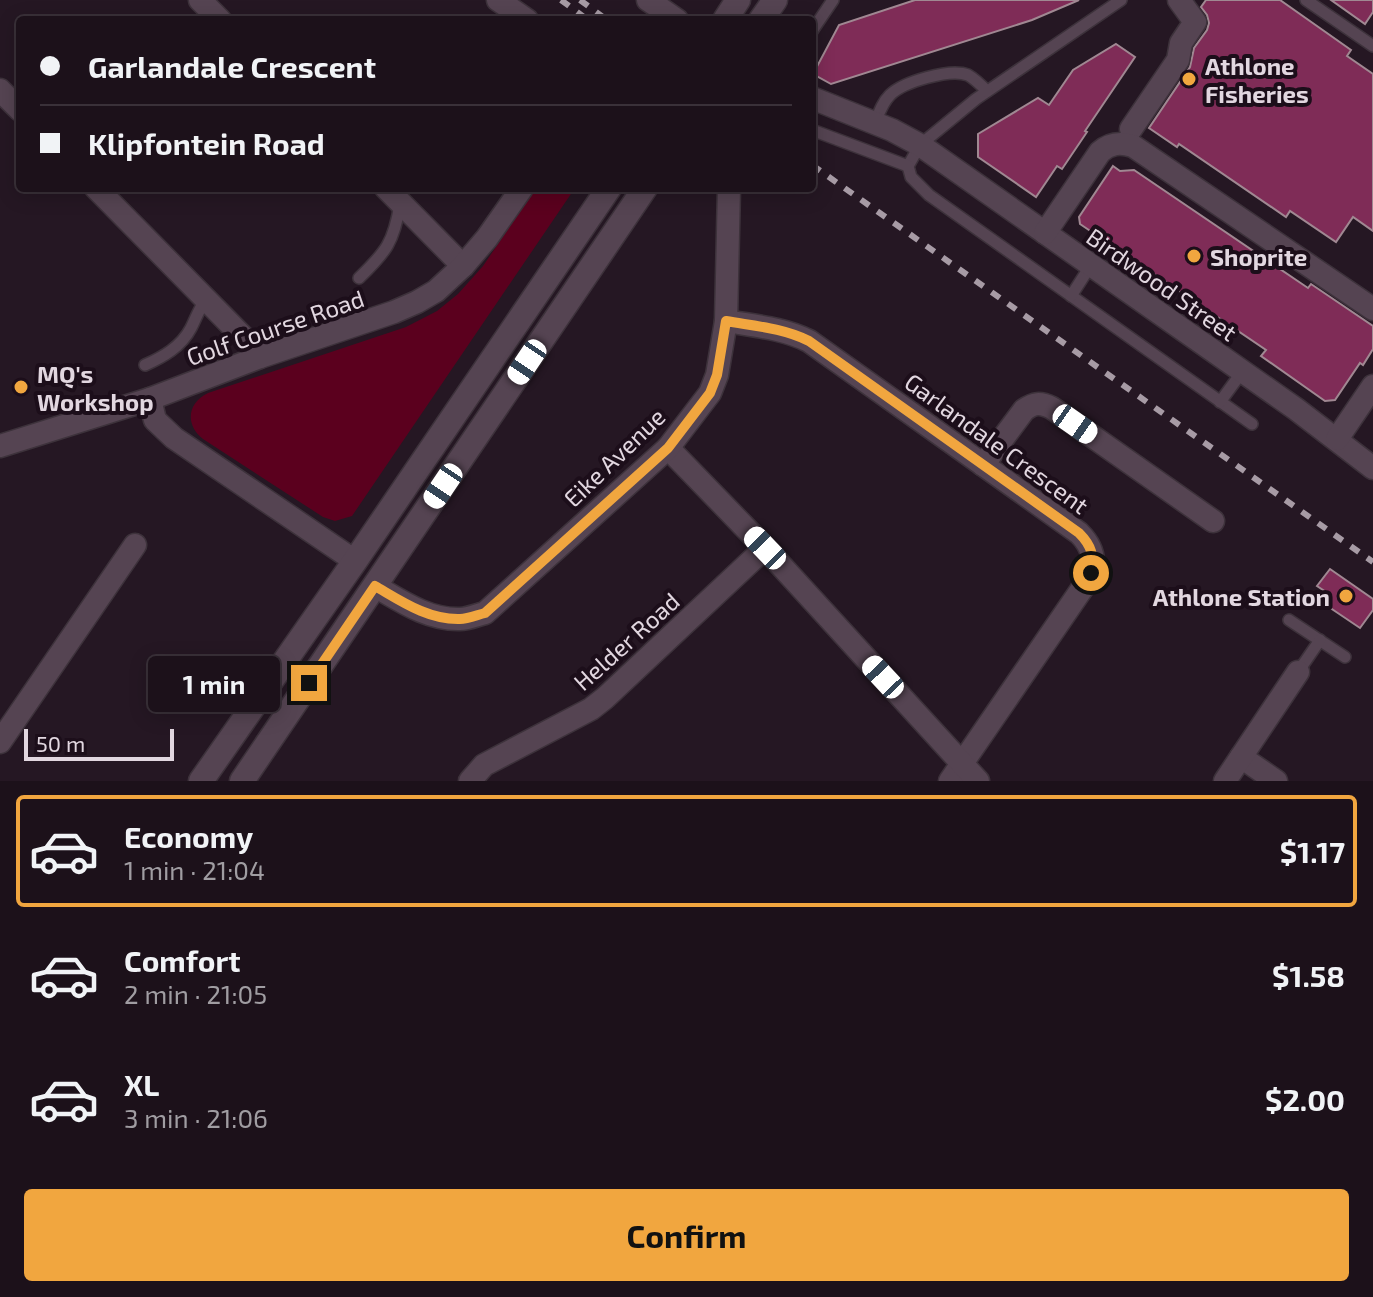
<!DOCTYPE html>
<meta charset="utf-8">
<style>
:root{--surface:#1c111a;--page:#291f27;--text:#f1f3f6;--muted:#a09da2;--line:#3a3139;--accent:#f1a63f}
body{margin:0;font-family:"Exo 2",sans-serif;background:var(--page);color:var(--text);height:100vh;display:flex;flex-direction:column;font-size:30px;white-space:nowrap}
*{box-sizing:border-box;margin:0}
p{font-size:26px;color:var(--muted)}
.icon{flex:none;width:44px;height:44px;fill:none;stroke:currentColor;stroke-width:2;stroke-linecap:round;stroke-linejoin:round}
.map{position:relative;height:781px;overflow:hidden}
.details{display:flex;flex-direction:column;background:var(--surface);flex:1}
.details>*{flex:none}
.top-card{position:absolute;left:16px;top:16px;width:800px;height:176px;border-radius:8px;box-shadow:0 4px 20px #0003,0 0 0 2px var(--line);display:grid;align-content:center;height:176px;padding:0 24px;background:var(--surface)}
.scale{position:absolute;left:24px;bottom:20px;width:150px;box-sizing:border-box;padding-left:8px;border:4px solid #e2d7e0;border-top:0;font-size:22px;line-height:28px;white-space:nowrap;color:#e2d7e0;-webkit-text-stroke:6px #1c0e1a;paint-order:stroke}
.end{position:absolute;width:36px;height:36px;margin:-18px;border:10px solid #f1a63f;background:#111;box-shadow:0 0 0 4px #111}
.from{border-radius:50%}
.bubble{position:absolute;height:56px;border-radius:8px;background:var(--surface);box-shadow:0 4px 20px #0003,0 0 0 2px var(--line);font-size:26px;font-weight:700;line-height:56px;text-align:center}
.car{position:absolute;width:24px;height:48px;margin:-24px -12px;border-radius:10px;box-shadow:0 0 6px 2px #0007;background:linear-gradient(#fff 24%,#345 0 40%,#fff 0 76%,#345 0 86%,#fff 0)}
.top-card b{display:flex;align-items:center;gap:28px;height:76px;font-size:30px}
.top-card b+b{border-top:2px solid var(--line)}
.top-card i{width:20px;height:20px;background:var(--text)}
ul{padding:14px 0 0;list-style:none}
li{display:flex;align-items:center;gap:24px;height:112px;margin:0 16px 12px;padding:0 8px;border:4px solid transparent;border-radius:8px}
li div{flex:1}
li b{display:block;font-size:30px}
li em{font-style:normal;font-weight:700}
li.active{border-color:var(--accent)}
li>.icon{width:72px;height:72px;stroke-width:1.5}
.button{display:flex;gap:16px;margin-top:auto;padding:16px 24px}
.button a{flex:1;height:92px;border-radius:8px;background:var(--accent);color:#111;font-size:32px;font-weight:700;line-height:92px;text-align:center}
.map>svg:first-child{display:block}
.green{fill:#5b001e}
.building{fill:#7f2c57;stroke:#a08892;stroke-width:2}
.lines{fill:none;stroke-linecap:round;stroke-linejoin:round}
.lane-casing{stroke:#3d323b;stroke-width:14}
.street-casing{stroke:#3d323b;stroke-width:25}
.secondary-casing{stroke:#3d323b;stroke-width:27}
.lane{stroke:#554452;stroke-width:11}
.street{stroke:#554452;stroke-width:22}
.secondary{stroke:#554452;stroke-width:24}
.rail{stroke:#a79ba5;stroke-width:6;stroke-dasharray:10 10;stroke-linecap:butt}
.route{stroke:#f1a63f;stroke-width:10}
.poi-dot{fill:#f1a63f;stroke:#1c0e1a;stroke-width:3}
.labels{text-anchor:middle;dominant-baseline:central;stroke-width:8;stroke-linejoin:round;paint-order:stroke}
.poi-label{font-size:24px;font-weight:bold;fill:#e2d7e0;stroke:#1c0e1a;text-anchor:start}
.street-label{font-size:24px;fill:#e2d7e0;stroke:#1c0e1a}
</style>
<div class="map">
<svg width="1373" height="781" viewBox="0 0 1373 781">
<rect width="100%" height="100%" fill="#251723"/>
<!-- green -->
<path class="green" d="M536,188H575L352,516L335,521L323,517L203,439C185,425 187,403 208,393L406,327L437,311L458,294L483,266Z"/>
<!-- building -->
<g class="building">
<polygon points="915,0 1079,0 1032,20 831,84 813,74 839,25"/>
<polygon points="1206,0 1280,0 1351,50 1347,56 1373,74 1373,231 1353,217 1336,242 1290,211 1286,217 1179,144 1177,147 1149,128 1190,67 1194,48 1207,30 1209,23 1207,15 1201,7"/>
<polygon points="1331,0 1373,0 1373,12 1365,24"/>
<polygon points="1116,44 1135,57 1085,131 1087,132 1062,169 1057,166 1036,197 978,157 978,134 1038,98 1049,105 1073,70"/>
<polygon points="1113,166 1120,171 1134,170 1308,288 1311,284 1373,326 1373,349 1363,365 1360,363 1335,400 1325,401 1261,356 1266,350 1080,224 1079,217"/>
<polygon points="1330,569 1373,599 1373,610 1360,628 1320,601 1326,592 1317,586"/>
</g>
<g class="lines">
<!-- lane casing -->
<g class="lane-casing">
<g id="lane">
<polyline points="1121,0 976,99 920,145 908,166 911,177 929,195 1252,424"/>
<polyline points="1306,0 1373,46"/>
<polyline points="812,31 833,0"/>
<path d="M875,123C879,113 882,103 890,95C903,82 950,68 968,75C975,79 981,85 987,91"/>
<polyline points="812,130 908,166"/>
<path d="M359,278C386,252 394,242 400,204"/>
<polyline points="1071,296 1091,265"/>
<path d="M145,365C163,357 181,347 191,328C196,318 199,309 206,299"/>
<polyline points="1220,402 1242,372"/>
<polyline points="1289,620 1345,657"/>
<polyline points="1298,672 1320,640"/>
</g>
</g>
<!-- street casing -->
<g class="street-casing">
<g id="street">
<polyline points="200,0 220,20"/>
<polyline points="498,0 527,20"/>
<polyline points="648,0 677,20"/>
<polyline points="0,90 20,110"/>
<polyline points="812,98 892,130 920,145 1296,409 1373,468"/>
<polyline points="1131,129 1178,60 1181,43 1195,22 1179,0"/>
<polyline points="96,188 249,343 260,357"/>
<polyline points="386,188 463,266"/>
<path d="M1045,233L1100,152C1110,143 1120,142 1133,146L1373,309"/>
<path d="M726,321C754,326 783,328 809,341L1079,533C1093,547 1097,562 1088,580L950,781"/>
<polyline points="150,399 155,420 174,438 355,561"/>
<polyline points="1337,439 1373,386"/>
<polyline points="0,446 150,399 260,357 394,312 417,302 436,291 463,266 487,238 522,188"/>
<polyline points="668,448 765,548 978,781"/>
<path d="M983,465L1024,410C1034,403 1040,402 1052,408L1213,521"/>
<path d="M375,586C401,601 428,620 460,619C468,619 477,615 485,613L668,448L710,393L717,375L726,321L729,188"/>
<polyline points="0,742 135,545"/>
<polyline points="1241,757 1276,781"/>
<polyline points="470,781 484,765 591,709 605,698 765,548"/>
<polyline points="1225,781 1298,672"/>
</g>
</g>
<!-- secondary casing -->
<g class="secondary-casing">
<g id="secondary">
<polyline points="725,20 738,0"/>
<polyline points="761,20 775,0"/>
<polyline points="201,781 355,561 609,188"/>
<polyline points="242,781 645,188"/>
</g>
</g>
<!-- lane -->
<use href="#lane" class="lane"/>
<!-- street -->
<use href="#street" class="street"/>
<!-- secondary -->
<use href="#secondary" class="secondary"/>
<!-- rail -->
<g class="rail">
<polyline points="561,0 588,20"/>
<polyline points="580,0 607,20"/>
<polyline points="812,165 1373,562"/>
</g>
</g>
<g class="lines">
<!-- route -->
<path class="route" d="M309,683L375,586C401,601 428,620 460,619C468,619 477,615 485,613L668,448L710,393L717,375L726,321C754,326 783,328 809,341L1079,533C1091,545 1095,556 1091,573"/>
</g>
<!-- markers -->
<g class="poi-dot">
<circle cx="1189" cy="79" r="8"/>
<circle cx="1194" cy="256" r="8"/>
<circle cx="21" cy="387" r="8"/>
<circle cx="1346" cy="596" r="8"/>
</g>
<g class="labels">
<!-- poi labels -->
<g class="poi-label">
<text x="1205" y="65">Athlone<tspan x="1205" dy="28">Fisheries</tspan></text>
<text x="1210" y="256">Shoprite</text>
<text x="37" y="373">MQ's<tspan x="37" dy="28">Workshop</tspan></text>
<text x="1330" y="596" text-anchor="end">Athlone Station</text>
</g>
<!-- street labels -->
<g class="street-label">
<text transform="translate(1162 284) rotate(35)">Birdwood Street</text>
<text transform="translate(275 327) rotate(-19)">Golf Course Road</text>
<text transform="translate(997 443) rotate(36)">Garlandale Crescent</text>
<text transform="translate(614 457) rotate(-44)">Eike Avenue</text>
<text transform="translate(626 641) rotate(-42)">Helder Road</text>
</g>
</g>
</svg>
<div class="scale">50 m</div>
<i class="end from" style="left:1091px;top:573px"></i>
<i class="end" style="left:309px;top:683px"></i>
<div class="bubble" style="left:148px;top:656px;width:132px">1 min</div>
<i class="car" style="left:527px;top:362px;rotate:214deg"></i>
<i class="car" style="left:1075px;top:424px;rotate:125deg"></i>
<i class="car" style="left:443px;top:486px;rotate:214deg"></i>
<i class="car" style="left:765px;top:548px;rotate:316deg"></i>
<i class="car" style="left:883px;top:677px;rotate:317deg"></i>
<div class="top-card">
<b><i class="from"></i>Garlandale Crescent</b>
<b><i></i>Klipfontein Road</b>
</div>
</div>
<section class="details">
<ul>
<li class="active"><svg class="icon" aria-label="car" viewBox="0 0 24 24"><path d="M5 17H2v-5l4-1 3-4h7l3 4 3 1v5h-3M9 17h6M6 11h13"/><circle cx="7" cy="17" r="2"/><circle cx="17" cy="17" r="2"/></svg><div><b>Economy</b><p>1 min · 21:04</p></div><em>$1.17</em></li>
<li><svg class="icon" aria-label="car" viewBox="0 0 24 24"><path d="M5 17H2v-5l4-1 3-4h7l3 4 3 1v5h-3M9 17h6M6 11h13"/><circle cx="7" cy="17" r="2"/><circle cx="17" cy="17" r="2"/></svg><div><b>Comfort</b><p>2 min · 21:05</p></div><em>$1.58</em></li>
<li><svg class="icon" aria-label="car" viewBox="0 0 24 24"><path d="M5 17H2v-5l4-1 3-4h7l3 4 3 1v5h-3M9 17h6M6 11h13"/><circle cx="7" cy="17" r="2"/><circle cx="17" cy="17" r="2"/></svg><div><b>XL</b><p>3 min · 21:06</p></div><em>$2.00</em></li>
</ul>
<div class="button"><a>Confirm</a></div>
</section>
